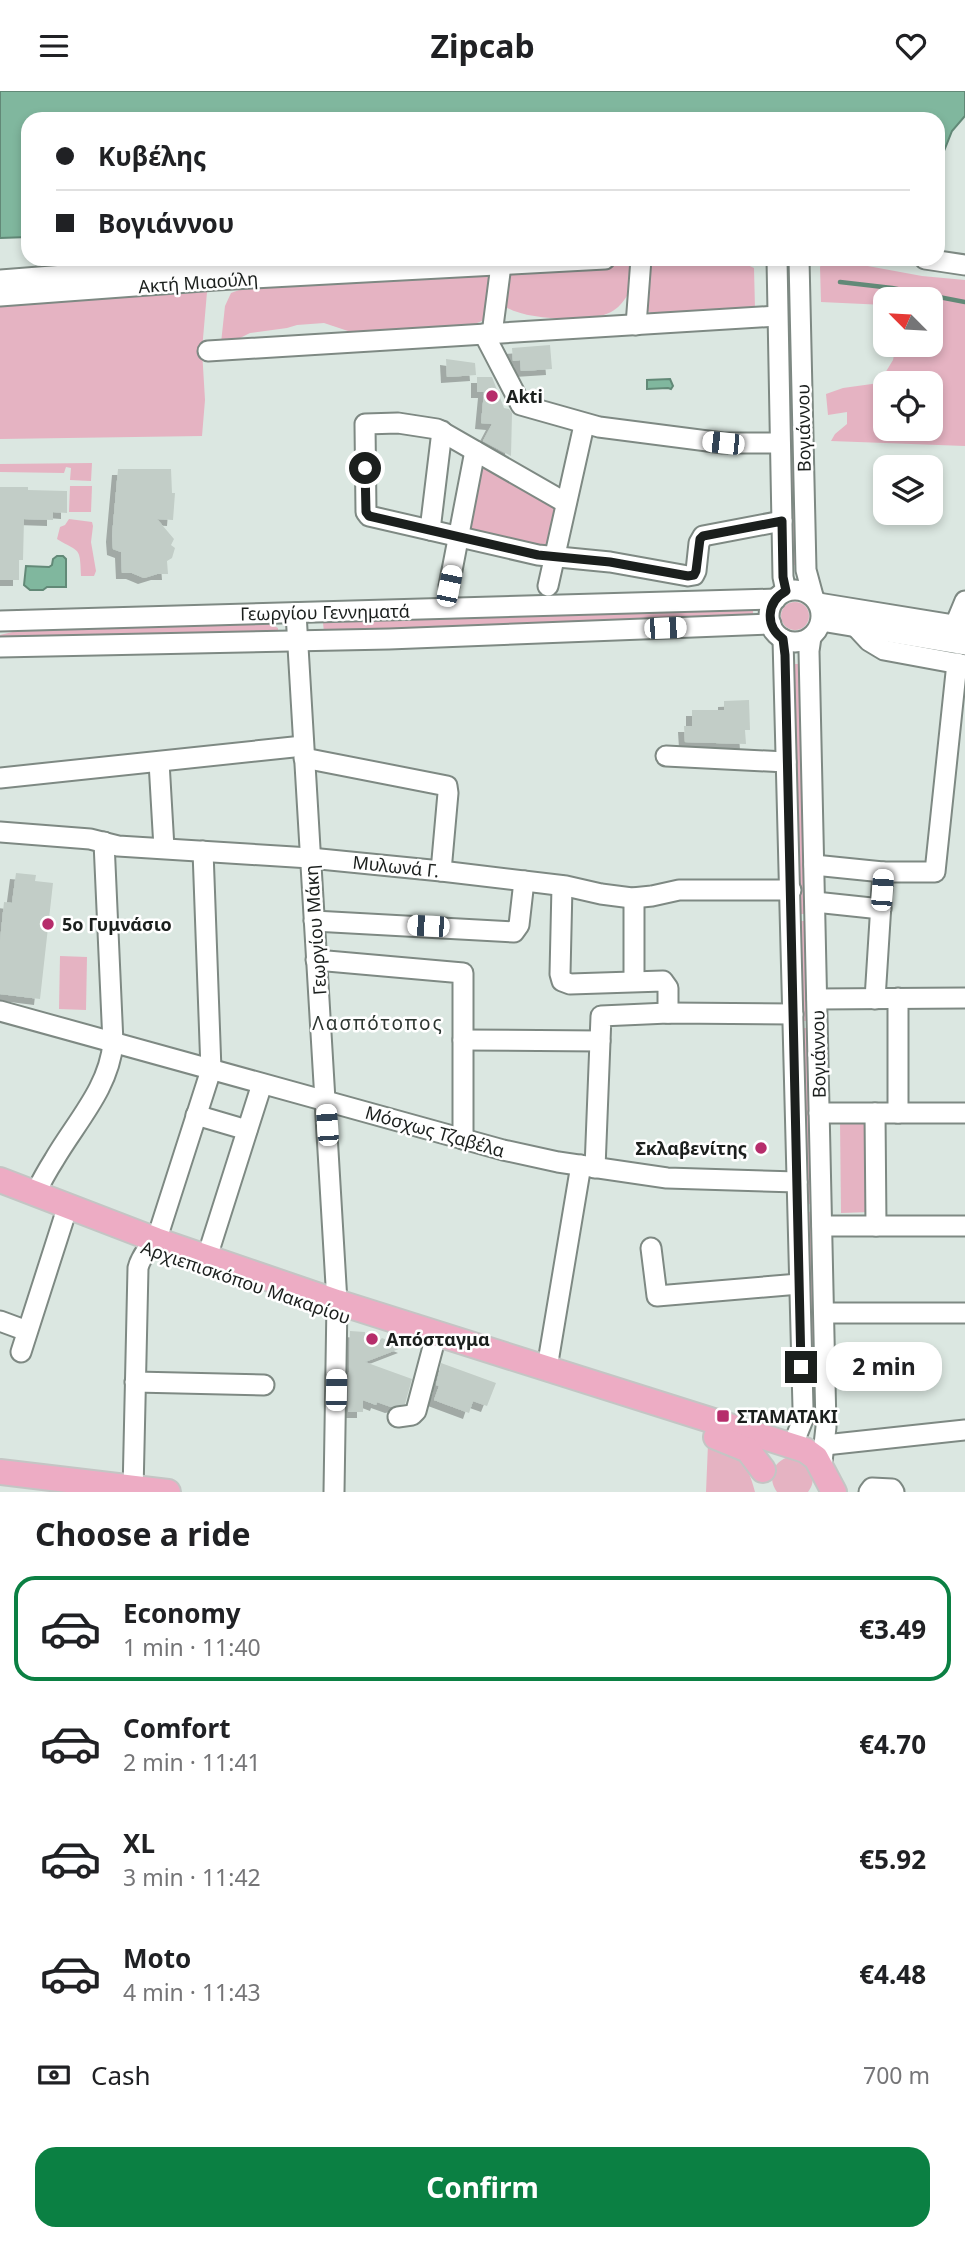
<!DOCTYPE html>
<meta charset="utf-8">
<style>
:root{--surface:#fff;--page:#f6f6f6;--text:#202124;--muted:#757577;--line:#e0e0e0;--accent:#0b8043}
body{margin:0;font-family:"Noto Sans",sans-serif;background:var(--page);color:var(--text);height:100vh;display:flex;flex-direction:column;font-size:26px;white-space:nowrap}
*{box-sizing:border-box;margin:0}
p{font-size:23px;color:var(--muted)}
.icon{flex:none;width:38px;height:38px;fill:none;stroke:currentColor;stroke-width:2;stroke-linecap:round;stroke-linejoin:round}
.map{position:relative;height:1401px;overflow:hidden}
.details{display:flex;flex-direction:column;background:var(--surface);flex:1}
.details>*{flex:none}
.hud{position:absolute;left:21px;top:21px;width:924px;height:154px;border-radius:21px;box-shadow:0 4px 10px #0003;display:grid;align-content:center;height:154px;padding:0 35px;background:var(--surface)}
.needle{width:46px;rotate:294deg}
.tools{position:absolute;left:873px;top:196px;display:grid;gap:14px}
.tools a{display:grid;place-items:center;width:70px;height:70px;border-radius:14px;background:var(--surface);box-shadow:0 4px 10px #0003;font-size:35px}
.end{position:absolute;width:32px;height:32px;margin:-16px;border:9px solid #1b1f1d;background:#fff;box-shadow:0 0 0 4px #fff}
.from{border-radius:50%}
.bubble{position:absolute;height:49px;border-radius:21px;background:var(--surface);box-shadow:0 4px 10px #0003;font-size:23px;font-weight:700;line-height:49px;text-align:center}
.car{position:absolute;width:21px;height:42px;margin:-21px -10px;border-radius:9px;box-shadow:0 0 5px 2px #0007;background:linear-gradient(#fff 24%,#345 0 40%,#fff 0 76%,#345 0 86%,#fff 0)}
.hud b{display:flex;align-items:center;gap:24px;height:66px;font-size:26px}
.hud b+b{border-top:2px solid var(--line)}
.hud i{width:18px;height:18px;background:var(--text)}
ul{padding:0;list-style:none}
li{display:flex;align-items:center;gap:21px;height:105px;margin:0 14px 10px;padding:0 21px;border:4px solid transparent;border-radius:21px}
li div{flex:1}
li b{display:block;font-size:26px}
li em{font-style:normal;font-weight:700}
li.active{border-color:var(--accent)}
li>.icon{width:63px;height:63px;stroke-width:1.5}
h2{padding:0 35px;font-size:32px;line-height:84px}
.pay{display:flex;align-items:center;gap:18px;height:77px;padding:0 35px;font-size:26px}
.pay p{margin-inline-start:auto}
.action{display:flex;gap:14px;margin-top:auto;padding:14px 35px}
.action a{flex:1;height:80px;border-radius:21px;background:var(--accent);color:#fff;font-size:28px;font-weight:700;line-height:80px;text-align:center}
header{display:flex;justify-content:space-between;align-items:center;height:91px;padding:0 35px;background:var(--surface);font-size:32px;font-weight:700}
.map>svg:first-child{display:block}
.green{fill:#e5b3c2;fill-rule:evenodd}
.water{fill:#80b79e;stroke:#628977;stroke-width:2}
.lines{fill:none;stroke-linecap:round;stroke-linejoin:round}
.stream{stroke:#628977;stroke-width:4.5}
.building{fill:#c2cdc7;filter:url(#shadow)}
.minor-casing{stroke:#7e8983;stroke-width:23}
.major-casing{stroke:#c4c5c4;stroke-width:28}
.minor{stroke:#fff;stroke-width:19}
.major{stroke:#edacc4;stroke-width:24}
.route{stroke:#1b1f1d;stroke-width:9}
.poi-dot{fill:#b62d6b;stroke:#fff;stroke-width:2.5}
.labels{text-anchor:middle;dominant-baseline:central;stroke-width:5;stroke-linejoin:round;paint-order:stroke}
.street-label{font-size:18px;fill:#1b1f1d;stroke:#fff}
.poi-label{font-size:18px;font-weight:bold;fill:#1b1f1d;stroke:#fff;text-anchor:start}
.neighbourhood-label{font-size:19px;letter-spacing:2px;fill:#2c3530;stroke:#fff}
</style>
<header><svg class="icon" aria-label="menu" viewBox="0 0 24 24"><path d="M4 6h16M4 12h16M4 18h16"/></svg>Zipcab<svg class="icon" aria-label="heart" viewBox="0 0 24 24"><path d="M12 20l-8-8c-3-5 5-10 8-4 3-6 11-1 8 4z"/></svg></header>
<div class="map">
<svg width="965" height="1401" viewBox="0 0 965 1401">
<defs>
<filter id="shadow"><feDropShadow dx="-6" dy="6" stdDeviation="0" flood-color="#0004"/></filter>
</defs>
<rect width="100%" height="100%" fill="#dbe7e1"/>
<!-- green -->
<g class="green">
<path d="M730,168H735L754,177L755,218L651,222L646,219L640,182C632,195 625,214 611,221C592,232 516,230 501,212L487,222L482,230L472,234L414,240L357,243L324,232L297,234L287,237L250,242L234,250L221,252L225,215L231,202L239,199L278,193Z"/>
<path d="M835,169L922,185L965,189V355L831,350L835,343L847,333V321L828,324L826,303L843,297L879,292L893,269L896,254H931V208H886L885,214L821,211L820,176C822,169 828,169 835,169ZM886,292H931V338H886Z"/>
<polygon points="207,201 202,259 205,309 202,345 0,348 0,215"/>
<polygon points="785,243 793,243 799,474 790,474"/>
<polygon points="92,372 91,390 70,389 71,377 66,376 64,382 0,381 0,373"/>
<polygon points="487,373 558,414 548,462 465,443 481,375"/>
<polygon points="70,395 92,395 91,421 69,421"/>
<path d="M69,428L92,431L93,435L91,451L96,480L94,485H81C80,455 80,462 57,448L60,436L65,434Z"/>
<circle cx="795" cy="525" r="14"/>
<polygon points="753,518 753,526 324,541 323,532"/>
<polygon points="210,533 270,533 278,537 278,542 0,548 0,544 25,538"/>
<polygon points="793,573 801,573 807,823 799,823"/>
<polygon points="799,830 807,830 810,930 801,930"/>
<polygon points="60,865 87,866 86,919 59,918"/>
<polygon points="802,937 810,937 813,1113 805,1113"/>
<polygon points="840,1030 869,1030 870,1121 841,1122"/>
<polygon points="806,1121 814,1121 818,1334 810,1334"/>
<path d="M708,1353C739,1367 746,1366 755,1401H706Z"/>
<path d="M793,1365L806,1370C811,1382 817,1389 808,1401H777C766,1385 774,1368 793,1365Z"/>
</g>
<!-- water -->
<g class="water">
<polygon points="0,0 965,0 965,25 952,40 944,60 938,67 938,28 28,28 28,146 0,147"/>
<polygon points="670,288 673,295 671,298 668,297 647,298 647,289"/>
<polygon points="57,465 63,465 66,468 66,496 47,496 43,499 30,499 24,494 26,475 49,476 52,474 53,468"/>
</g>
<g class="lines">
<!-- stream -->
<polyline class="stream" points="840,191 892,197 965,211"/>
</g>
<!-- building -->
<g class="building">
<polygon points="550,254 552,278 521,280 520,269 513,270 512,257"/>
<polygon points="446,268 475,272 476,284 447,286"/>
<polygon points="477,286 492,286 504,317 509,318 512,322 511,365 483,350 492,333 481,332 484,301 477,301"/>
<polygon points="118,378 171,378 172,402 175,402 173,429 157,428 174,448 171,454 175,457 172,467 167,470 168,483 157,483 144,487 132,482 122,482 121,461 113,458 112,445"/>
<polygon points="0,396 28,396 28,399 67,400 67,422 53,421 53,429 24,428 23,469 19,469 19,489 0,489"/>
<polygon points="749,609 750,639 745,639 746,653 685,651 684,635 692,635 692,619 724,619 724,610"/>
<polygon points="16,782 36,784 35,790 53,792 40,908 0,903 0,850 4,811 12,812"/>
<polygon points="350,1240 365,1241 365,1243 380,1249 382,1247 404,1256 365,1271 412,1288 405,1313 391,1316 377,1311 376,1314 363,1309 363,1321 348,1321"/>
<polygon points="441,1272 496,1292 487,1315 473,1310 469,1322 434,1309 439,1295 436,1294"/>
</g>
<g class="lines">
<!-- minor casing -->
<g class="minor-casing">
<g id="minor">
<polyline points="777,168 783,486 786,500"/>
<polyline points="799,168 806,479 813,505"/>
<polyline points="925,168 965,174"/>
<polyline points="0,189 154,177 304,168"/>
<polyline points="0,205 216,189 605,168"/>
<polyline points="636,234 641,168"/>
<polyline points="484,243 521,314 599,336 723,352 780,352"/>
<polyline points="492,243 501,174"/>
<polyline points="208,260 777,225"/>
<polyline points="566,412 437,338 398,332 365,333 366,421 369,425 538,464 610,471 688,485 694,484 696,480 699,452 703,445 782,430"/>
<polyline points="430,439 442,340"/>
<polyline points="449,495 475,360"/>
<polyline points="548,495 584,334"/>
<circle cx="795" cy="525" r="26"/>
<polyline points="818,512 965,536"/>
<polyline points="296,522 337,1211 334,1401"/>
<polyline points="0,530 776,508"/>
<polyline points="821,530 965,554"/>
<polyline points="955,534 965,510"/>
<polyline points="856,536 869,550 884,559 965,574"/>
<polyline points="811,546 809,560 826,1336 821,1380"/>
<polyline points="783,548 803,1317 802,1331 792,1356"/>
<polyline points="0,556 389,548 771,533"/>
<polyline points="666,665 786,671"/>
<polyline points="304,667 447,695 448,702 441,780"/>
<polyline points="159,671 164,757"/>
<polyline points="0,687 303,655"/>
<polyline points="0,741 90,748 118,755 310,767 441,780 566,795 601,803 632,807 652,805 679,799 791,799"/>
<polyline points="814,774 883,781"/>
<polyline points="562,795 560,883 562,890 570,893 663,890 668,897 668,922"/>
<polyline points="815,811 881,818"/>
<polyline points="314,830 514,841 519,834 524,790"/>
<polyline points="316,869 463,882 463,1048"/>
<polyline points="634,890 634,807"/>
<polyline points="817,908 965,907"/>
<polyline points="875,908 883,781 935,781 957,572"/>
<polyline points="0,920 503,1059 558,1071 667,1087 797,1091"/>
<polyline points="463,949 600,950"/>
<polyline points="819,1022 965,1022"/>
<polyline points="875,1022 876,1135"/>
<polyline points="898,1022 898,907"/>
<polyline points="196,1024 247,1039"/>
<polyline points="595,1077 601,925 668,922 793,923"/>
<path d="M35,1103C41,1091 47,1080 54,1069C76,1031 109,997 113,952L104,751"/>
<polyline points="822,1135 965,1135"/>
<polyline points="651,1157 657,1205 799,1193"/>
<polyline points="207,1166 262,993"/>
<polyline points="824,1222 965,1222"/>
<polyline points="0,1230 27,1240"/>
<polyline points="21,1261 64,1127"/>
<polyline points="547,1277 581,1074"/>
<polyline points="135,1291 264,1294"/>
<polyline points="398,1326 412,1324 416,1320 433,1256"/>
<polyline points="825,1354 965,1339"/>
<path d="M133,1401L138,1177C141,1163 153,1154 159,1141L211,979L203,760"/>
<polyline points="869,1401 872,1397 892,1398 894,1401"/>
</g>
</g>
<!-- major casing -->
<g class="major-casing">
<g id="major">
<polyline points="0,1089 156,1149 337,1211 805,1359 816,1367 834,1401"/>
<polyline points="716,1346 748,1359 763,1379"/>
<polyline points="0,1381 168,1401"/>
</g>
</g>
<!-- minor -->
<use href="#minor" class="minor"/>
<!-- major -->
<use href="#major" class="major"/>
</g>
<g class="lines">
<!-- route -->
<path class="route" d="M365,377L366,421L369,425L538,464L610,471L688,485L694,484L696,480L700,448L703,445L782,430L783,486L786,500C766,511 765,535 783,548L785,564L801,1276"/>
</g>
<!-- markers -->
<g class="poi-dot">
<circle cx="492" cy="305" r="7"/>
<circle cx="48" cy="833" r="7"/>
<circle cx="761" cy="1057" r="7"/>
<circle cx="372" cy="1248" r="7"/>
<rect x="716" y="1318" width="14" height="14" rx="3.5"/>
</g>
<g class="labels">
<!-- street labels -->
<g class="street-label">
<text transform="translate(198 191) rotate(-4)">Ακτή Μιαούλη</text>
<text transform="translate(803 337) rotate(-91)">Βογιάννου</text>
<text transform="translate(325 521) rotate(-1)">Γεωργίου Γεννηματά</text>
<text transform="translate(396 775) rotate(6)">Μυλωνά Γ.</text>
<text transform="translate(315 839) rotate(-94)">Γεωργίου Μάκη</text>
<text transform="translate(818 963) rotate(-91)">Βογιάννου</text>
<text transform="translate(435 1040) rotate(16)">Μόσχως Τζαβέλα</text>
<text transform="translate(246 1191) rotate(19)">Αρχιεπισκόπου Μακαρίου</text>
</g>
<!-- poi labels -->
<g class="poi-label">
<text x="506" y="305">Akti</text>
<text x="62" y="833">5ο Γυμνάσιο</text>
<text x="747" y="1057" text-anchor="end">Σκλαβενίτης</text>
<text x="386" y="1248">Απόσταγμα</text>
<text x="737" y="1325">ΣΤΑΜΑΤΑΚΙ</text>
</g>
<!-- neighbourhood labels -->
<g class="neighbourhood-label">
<text x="378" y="932">Λασπότοπος</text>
</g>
</g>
</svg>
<div class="tools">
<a><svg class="needle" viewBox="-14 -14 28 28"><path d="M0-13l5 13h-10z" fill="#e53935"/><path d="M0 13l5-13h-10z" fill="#757577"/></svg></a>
<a><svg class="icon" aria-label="locate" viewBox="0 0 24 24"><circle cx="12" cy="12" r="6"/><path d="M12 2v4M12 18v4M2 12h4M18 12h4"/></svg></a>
<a><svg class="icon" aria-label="layers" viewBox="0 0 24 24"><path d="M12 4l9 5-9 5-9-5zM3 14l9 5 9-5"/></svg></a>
</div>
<i class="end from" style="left:365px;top:377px"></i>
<i class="end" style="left:801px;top:1276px"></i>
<div class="bubble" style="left:826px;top:1251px;width:116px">2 min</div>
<i class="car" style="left:723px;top:352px;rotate:276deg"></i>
<i class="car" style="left:449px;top:495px;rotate:12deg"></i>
<i class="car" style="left:665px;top:537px;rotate:88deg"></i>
<i class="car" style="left:882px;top:799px;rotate:4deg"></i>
<i class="car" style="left:428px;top:835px;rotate:273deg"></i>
<i class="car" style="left:327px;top:1034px;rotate:356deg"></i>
<i class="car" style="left:336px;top:1299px;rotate:1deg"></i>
<div class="hud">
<b><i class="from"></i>Κυβέλης</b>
<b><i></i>Βογιάννου</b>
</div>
</div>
<section class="details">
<h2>Choose a ride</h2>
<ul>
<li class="active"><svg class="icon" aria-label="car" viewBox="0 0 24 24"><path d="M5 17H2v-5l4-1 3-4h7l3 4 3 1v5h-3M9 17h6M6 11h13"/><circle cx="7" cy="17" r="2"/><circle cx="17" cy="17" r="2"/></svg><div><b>Economy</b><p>1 min · 11:40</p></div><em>€3.49</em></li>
<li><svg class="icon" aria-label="car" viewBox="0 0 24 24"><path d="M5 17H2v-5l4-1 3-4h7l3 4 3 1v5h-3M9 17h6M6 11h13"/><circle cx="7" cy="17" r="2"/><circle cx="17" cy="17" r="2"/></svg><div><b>Comfort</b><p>2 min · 11:41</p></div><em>€4.70</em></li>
<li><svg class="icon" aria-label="car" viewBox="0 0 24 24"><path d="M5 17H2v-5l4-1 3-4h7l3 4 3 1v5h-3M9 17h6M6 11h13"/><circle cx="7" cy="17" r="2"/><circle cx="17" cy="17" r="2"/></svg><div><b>XL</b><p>3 min · 11:42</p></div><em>€5.92</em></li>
<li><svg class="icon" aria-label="car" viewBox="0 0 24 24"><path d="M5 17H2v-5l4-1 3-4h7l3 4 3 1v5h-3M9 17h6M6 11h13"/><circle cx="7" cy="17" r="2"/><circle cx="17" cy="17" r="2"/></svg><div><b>Moto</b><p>4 min · 11:43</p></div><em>€4.48</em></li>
</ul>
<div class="pay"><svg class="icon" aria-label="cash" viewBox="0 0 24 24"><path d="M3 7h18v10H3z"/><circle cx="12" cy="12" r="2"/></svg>Cash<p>700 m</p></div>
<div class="action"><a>Confirm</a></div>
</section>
